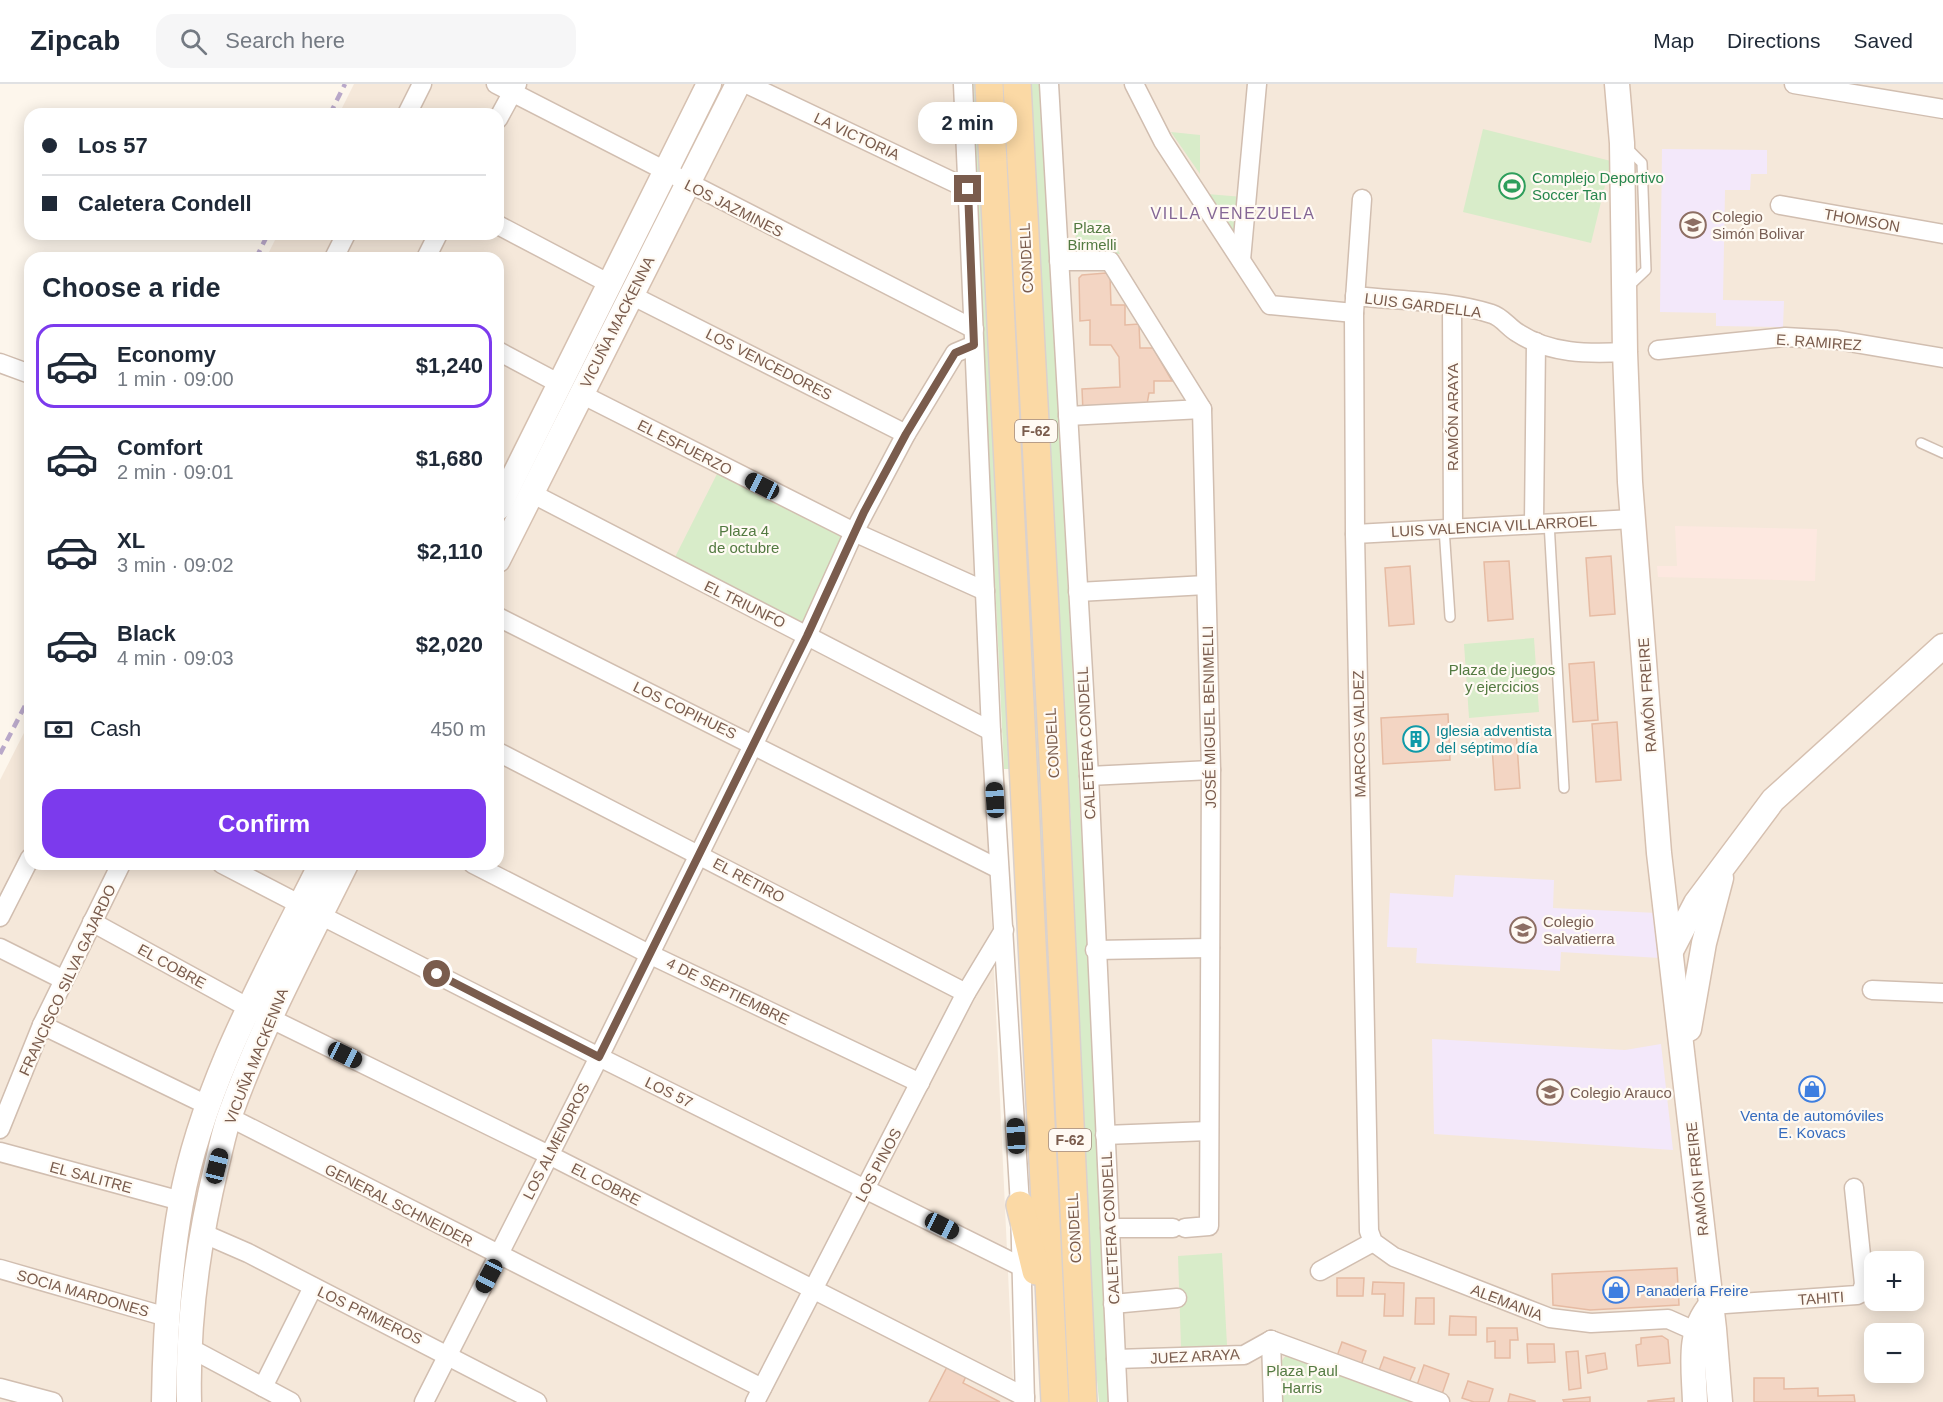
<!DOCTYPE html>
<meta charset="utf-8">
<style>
:root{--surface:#fff;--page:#f6f6f7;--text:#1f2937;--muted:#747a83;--line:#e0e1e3;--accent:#7c3aed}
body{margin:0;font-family:Arial,sans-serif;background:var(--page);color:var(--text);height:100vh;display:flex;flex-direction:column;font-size:22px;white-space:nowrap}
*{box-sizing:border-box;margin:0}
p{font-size:20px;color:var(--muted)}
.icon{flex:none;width:33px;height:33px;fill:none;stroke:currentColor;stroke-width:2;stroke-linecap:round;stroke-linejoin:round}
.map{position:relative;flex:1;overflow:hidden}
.drawer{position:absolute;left:24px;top:168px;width:480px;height:618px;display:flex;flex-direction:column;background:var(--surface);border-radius:18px;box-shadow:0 3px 15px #0003}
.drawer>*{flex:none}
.hud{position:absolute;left:24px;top:24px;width:480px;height:132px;border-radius:18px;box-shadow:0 3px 15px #0003;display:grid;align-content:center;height:132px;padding:0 18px;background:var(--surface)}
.fabs{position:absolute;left:1864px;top:1167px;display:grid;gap:12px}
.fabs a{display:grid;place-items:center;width:60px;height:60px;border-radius:12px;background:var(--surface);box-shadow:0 3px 15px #0003;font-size:30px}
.end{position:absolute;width:27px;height:27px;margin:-14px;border:8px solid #7a5c4d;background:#fff;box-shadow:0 0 0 3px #fff}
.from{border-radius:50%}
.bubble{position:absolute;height:42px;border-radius:18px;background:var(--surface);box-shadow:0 3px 15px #0003;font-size:20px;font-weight:800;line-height:42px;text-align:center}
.car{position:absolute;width:18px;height:36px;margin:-18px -9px;border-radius:8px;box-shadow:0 0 4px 2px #0007;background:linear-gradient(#222 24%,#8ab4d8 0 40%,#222 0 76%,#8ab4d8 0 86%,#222 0)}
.hud b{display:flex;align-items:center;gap:21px;height:57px;font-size:22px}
.hud b+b{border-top:2px solid var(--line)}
.hud i{width:15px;height:15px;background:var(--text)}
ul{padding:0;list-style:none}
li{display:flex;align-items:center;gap:18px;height:84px;margin:0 12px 9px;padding:0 6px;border:3px solid transparent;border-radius:18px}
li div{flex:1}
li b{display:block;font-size:22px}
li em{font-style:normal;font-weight:800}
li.on{border-color:var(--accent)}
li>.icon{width:54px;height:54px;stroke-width:1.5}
h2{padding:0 18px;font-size:27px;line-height:72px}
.pay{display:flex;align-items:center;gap:15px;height:66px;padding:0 18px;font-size:22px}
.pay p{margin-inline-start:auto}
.action{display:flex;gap:12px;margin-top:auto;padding:12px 18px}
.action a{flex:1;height:69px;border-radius:18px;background:var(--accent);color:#fff;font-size:24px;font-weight:800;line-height:69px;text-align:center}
header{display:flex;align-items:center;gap:36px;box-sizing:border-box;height:84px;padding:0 30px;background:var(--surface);border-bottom:2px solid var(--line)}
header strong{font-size:28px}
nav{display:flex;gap:33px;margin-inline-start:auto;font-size:21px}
.search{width:420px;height:54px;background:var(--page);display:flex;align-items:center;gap:15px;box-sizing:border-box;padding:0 21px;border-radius:18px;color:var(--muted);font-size:22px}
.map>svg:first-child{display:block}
.residential{fill:#f5e8da;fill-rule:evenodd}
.commercial{fill:#fde8e0}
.education{fill:#f3e8fa}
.green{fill:#d8ecc9}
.building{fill:#f3d5c3;stroke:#e6bba3;stroke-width:1.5}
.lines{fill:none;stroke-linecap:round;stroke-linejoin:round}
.lane-casing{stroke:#d1beb0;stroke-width:12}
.street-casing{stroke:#d1beb0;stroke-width:21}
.secondary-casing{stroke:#d6c0b0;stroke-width:27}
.primary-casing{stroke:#dad1cd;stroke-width:30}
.lane{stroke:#fff;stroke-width:9}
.street{stroke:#fff;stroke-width:18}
.secondary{stroke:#fff;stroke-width:24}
.primary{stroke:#fbd9a5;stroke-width:27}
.rail{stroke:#b9a8c9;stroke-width:4.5;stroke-dasharray:9 6;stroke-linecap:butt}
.route{stroke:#7a5c4d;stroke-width:8}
.labels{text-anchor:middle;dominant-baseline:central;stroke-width:4.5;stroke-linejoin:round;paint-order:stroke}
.shield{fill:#fffaf3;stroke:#a28b7f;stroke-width:1.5}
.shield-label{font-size:14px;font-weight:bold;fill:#7a5c4d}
.street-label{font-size:15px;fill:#7a5c4d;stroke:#fffaf3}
.leisure-label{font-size:15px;fill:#27864d;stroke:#fffaf3;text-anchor:start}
.education-label{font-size:15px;fill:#785e54;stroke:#fffaf3;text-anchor:start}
.park-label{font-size:15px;fill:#537a41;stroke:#fffaf3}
.culture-label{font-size:15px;fill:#0d838f;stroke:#fffaf3;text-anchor:start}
.shop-label{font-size:15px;fill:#366cbe;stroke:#fffaf3}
.neighbourhood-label{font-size:16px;letter-spacing:1.5px;fill:#846695;stroke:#fffaf3}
</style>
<header>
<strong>Zipcab</strong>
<div class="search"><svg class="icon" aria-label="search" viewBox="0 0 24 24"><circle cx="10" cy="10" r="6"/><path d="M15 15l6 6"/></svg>Search here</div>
<nav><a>Map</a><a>Directions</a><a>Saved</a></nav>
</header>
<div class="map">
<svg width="1943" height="1318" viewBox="0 0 1943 1318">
<rect width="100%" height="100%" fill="#fdf6ec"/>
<!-- residential -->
<g class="residential">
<polygon points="354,0 953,0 1014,1318 0,1318 0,696 30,637 30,780 498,780 498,174 266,174 278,150 498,150 498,30 339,30"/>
<path d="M1057,0H1943V1318H1125ZM1875,1178H1914V1216H1875ZM1875,1250H1914V1288H1875Z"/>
</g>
<!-- commercial -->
<polygon class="commercial" points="1675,442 1817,445 1815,497 1658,493 1657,482 1677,482"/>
<!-- education -->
<g class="education">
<polygon points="1662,65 1767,66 1767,90 1751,90 1750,106 1725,106 1723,216 1784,217 1783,243 1716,242 1716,229 1660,228"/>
<polygon points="1455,791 1554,796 1553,824 1657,829 1660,874 1561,868 1560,887 1416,879 1417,864 1387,863 1390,809 1453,813"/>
<polygon points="1432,955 1625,966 1661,960 1673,1066 1434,1050"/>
</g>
<!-- green -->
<g class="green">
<polygon points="971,0 984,0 1010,685 1004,685"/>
<polygon points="999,0 1010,0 1076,1318 1065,1318"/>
<path d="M1027,0H1040L1113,1318H1099L1097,1296L1090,1284L1068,803C1076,750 1069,699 1059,647Z"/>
<polygon points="1483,45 1611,77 1591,159 1463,128"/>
<polygon points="1171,48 1200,51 1200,90"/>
<polygon points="1207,110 1243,113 1239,155"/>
<polygon points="1075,136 1101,136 1120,170 1076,168"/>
<polygon points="720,384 850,452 807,544 673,477"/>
<polygon points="1534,554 1539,628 1469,634 1464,560"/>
<polygon points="1222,1169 1227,1261 1181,1263 1178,1172"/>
<path d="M1293,1267L1436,1318H1281C1280,1299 1272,1277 1293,1267Z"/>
</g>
<!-- building -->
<g class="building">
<polygon points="1106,189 1110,192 1111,221 1125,221 1125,241 1139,240 1140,264 1153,264 1172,297 1154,297 1154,309 1149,309 1146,326 1083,328 1082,305 1120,303 1119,273 1111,261 1090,261 1090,236 1080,237 1079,194 1082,191"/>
<polygon points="1611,472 1615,530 1590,532 1586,474"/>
<polygon points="1509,477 1513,535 1488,537 1484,478"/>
<polygon points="1410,482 1414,540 1389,542 1385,484"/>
<polygon points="1594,578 1598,636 1573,638 1569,580"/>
<polygon points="1448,630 1450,676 1383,680 1381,634"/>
<polygon points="1617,638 1621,696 1596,698 1592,640"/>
<polygon points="1516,646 1520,704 1495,706 1491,648"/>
<polygon points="1677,1184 1679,1221 1590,1226 1553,1221 1552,1190"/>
<polygon points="1337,1194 1364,1194 1363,1212 1337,1212"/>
<polygon points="1373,1198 1404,1199 1403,1232 1384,1232 1385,1210 1372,1210"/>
<polygon points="1416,1214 1434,1214 1434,1240 1415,1240"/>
<polygon points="1450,1232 1476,1233 1476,1251 1449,1251"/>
<polygon points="1487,1244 1517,1244 1518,1256 1510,1256 1510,1274 1495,1274 1495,1257 1487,1258"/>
<polygon points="1662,1252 1668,1256 1670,1279 1638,1282 1636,1261 1641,1260 1641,1254"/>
<polygon points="1342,1258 1366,1267 1360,1284 1336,1275"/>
<polygon points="1527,1260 1554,1260 1555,1278 1528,1279"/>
<polygon points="1578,1267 1581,1304 1569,1306 1566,1268"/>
<polygon points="1605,1269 1607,1285 1588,1289 1586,1272"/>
<polygon points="1384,1273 1415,1284 1408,1301 1378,1289"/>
<polygon points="948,1281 967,1290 963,1299 1000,1318 929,1318"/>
<polygon points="1424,1281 1449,1290 1441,1313 1416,1304"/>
<polygon points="1754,1294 1784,1294 1784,1305 1818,1304 1818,1312 1854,1311 1855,1318 1754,1318"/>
<polygon points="1468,1297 1493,1305 1489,1318 1474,1318 1462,1314"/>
<polygon points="1510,1310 1535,1317 1535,1318 1508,1318"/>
<polygon points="1590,1313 1590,1318 1564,1318 1563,1316"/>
<polygon points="1674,1314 1674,1318 1648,1318 1648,1317"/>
</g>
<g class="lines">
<!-- lane casing -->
<g class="lane-casing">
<g id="lane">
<polyline points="1626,63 1642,79 1646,186 1627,204"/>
<polyline points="1921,359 1943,369"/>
<polyline points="1549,438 1564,704"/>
<polyline points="1444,444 1450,533"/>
</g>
</g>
<!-- street casing -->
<g class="street-casing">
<g id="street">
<polyline points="496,0 974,245"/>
<polyline points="747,0 968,105"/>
<polyline points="963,0 991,647 1020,1121 1025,1318"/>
<polyline points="1049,0 1089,692 1118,1318"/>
<polyline points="1134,0 1163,57 1270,221 1354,229"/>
<polyline points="1794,0 1943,25"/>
<polyline points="407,30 422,0"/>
<polyline points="498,35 517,0"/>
<polyline points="1362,115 1354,229 1355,450 1369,1147 1373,1158 1394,1173 1550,1234 1591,1239 1668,1235 1695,1247"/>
<polyline points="1780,121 1943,150"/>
<polyline points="498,141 610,200"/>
<polyline points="334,174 346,150"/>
<polyline points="426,174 438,150"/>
<polyline points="1241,176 1257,0"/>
<polyline points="1059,177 1110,177 1202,325 1211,686 1209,1142 1185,1144"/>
<polyline points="631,211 906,350"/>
<path d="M1355,212C1399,217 1449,216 1492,230C1502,233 1509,244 1518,249C1550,270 1588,270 1625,268"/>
<polyline points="1452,222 1453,443"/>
<polyline points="1658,266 1785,253 1837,256 1943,274"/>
<polyline points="498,267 560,300"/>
<polyline points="0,279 30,290"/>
<polyline points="581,310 854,448 985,507"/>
<polyline points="1068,332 1202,325"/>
<polyline points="531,409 991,647"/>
<polyline points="1534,438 1536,258"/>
<polyline points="1355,450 1633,435"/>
<polyline points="1078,508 1206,501"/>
<polyline points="498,533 999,785"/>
<polyline points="498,668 966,909"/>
<polyline points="1089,692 1211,686"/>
<polyline points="222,780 301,821"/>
<polyline points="473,780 649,870 920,999"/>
<polyline points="320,831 599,973 1020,1182"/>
<polyline points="0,833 30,774"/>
<polyline points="92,838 249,924 549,1071 1025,1313"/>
<polyline points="0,864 64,896"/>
<polyline points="1095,866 1210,864"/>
<polyline points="1872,906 1943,909"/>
<polyline points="42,941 209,1022"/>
<polyline points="229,1033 762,1304"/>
<polyline points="0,1045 42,941 121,780"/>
<polyline points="1105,1051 1209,1047"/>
<polyline points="0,1068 181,1117"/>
<polyline points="1110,1144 1173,1144"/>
<polyline points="202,1149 248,1169 537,1318"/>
<polyline points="0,1185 167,1233"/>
<polyline points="1320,1187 1373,1158"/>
<polyline points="1113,1220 1177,1214"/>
<polyline points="1711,1221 1857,1211 1861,1209 1864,1200 1854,1104"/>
<polyline points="1271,1256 1440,1318"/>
<polyline points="1271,1256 1273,1318"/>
<polyline points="188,1263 291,1318"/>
<polyline points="1116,1275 1244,1271 1271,1256"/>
<polyline points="263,1303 313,1203"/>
<polyline points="0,1304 53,1318"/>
<polyline points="424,1318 599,973 807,552 854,448 906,350 955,269 974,261"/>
<polyline points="755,1318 966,909 1004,846"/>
</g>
</g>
<!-- secondary casing -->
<g class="secondary-casing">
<g id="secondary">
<polyline points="1617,0 1622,59 1625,268 1630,398 1659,769 1714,1245 1720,1318"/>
<polyline points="498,424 709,0"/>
<polyline points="498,476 738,0"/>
<polyline points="1671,867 1696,819 1773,716 1943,562"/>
<polyline points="1689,945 1704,859 1721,794"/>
<path d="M164,1318C165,1251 169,1185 181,1119C203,999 267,888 321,780"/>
<path d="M189,1318C187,1237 198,1158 217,1080C221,1064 224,1047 230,1031C261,944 305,863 346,780"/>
<path d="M1695,1318C1694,1284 1687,1248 1711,1221"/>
</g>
</g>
<!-- primary casing -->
<g class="primary-casing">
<g id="primary">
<polyline points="989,0 1055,1318"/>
<polyline points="1017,0 1054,695 1083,1318"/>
<polyline points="1020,1121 1036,1187"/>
</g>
</g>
<!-- lane -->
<use href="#lane" class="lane"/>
<!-- street -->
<use href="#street" class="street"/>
<!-- secondary -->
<use href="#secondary" class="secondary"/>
<!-- primary -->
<use href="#primary" class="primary"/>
<!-- rail -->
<g class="rail">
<polyline points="330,30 345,0"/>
<polyline points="256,174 268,150"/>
<polyline points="0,670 30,612"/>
</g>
</g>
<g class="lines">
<!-- route -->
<polyline class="route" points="437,890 599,973 807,552 864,428 906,350 955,269 974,261 968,105"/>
</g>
<!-- icons -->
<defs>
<g id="stadium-ring" transform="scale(1.35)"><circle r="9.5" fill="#fffaf3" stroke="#2e9e5b" stroke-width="1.5"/><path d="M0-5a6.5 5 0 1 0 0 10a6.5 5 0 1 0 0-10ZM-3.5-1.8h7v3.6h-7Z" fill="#2e9e5b"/></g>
<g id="school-ring" transform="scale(1.35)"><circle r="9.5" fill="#fffaf3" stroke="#8d6e63" stroke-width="1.5"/><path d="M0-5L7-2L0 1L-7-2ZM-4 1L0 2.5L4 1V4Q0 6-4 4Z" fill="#8d6e63"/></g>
<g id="building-ring" transform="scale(1.35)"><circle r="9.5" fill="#fffaf3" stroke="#0f9aa8" stroke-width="1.5"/><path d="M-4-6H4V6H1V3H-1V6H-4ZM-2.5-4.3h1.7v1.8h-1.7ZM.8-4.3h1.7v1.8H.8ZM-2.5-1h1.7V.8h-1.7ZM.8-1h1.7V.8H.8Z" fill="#0f9aa8"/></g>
<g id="shop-ring" transform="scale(1.35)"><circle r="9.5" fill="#fffaf3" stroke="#3f7fe0" stroke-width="1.5"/><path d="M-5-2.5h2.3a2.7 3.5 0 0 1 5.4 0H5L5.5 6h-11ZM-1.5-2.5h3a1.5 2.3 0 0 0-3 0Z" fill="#3f7fe0"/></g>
</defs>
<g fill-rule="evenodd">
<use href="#stadium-ring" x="1512" y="102"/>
<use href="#school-ring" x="1693" y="141"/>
<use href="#building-ring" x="1416" y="655"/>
<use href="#school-ring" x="1523" y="846"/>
<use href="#shop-ring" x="1812" y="1005"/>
<use href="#school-ring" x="1550" y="1008"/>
<use href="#shop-ring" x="1616" y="1206"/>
</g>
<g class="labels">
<!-- shield labels -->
<g class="shield">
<rect x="1015" y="336" width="42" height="22" rx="4.5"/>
<rect x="1049" y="1045" width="42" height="22" rx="4.5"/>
</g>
<g class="shield-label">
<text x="1036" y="347">F-62</text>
<text x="1070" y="1056">F-62</text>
</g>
<!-- street labels -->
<g class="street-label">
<text transform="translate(857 52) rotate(25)">LA VICTORIA</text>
<text transform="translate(734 124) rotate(27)">LOS JAZMINES</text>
<text transform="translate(1862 136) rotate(10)">THOMSON</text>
<text transform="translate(1026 174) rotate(-93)">CONDELL</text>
<text transform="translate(1423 221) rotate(7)">LUIS GARDELLA</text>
<text transform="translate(617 238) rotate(-63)">VICUÑA MACKENNA</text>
<text transform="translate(1819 258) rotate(4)">E. RAMIREZ</text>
<text transform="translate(769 280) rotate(27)">LOS VENCEDORES</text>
<text transform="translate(1452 333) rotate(-90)">RAMÓN ARAYA</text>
<text transform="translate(685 363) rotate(27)">EL ESFUERZO</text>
<text transform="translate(1494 442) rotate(-3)">LUIS VALENCIA VILLARROEL</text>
<text transform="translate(745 520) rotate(26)">EL TRIUNFO</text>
<text transform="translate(1647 611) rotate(-94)">RAMÓN FREIRE</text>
<text transform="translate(685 626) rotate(26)">LOS COPIHUES</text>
<text transform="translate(1209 633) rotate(-91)">JOSÉ MIGUEL BENIMELLI</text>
<text transform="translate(1359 650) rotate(-91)">MARCOS VALDEZ</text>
<text transform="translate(1052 659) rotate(-93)">CONDELL</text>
<text transform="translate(1086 659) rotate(-93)">CALETERA CONDELL</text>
<text transform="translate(749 796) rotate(28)">EL RETIRO</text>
<text transform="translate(172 882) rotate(29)">EL COBRE</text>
<text transform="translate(67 896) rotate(-65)">FRANCISCO SILVA GAJARDO</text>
<text transform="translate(728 907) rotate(26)">4 DE SEPTIEMBRE</text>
<text transform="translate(256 972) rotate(-68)">VICUÑA MACKENNA</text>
<text transform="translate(669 1008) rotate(26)">LOS 57</text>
<text transform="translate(556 1057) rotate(-63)">LOS ALMENDROS</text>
<text transform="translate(878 1081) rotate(-62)">LOS PINOS</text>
<text transform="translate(91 1093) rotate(15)">EL SALITRE</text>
<text transform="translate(1697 1095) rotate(-96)">RAMÓN FREIRE</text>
<text transform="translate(606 1100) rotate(27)">EL COBRE</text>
<text transform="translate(399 1121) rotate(27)">GENERAL SCHNEIDER</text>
<text transform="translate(1074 1144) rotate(-93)">CONDELL</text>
<text transform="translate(1110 1144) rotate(-93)">CALETERA CONDELL</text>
<text transform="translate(83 1209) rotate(16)">SOCIA MARDONES</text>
<text transform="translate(1821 1214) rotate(-4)">TAHITI</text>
<text transform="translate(1507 1218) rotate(21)">ALEMANIA</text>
<text transform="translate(370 1231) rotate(26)">LOS PRIMEROS</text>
<text transform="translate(1195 1272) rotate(-3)">JUEZ ARAYA</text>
</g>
<!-- leisure labels -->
<g class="leisure-label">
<text x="1532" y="93">Complejo Deportivo<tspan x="1532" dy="17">Soccer Tan</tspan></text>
</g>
<!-- education labels -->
<g class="education-label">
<text x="1712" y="132">Colegio<tspan x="1712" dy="17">Simón Bolivar</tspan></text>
<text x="1543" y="837">Colegio<tspan x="1543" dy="17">Salvatierra</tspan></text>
<text x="1570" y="1008">Colegio Arauco</text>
</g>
<!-- park labels -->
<g class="park-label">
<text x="1092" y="143">Plaza<tspan x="1092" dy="17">Birmelli</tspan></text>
<text x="744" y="446">Plaza 4<tspan x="744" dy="17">de octubre</tspan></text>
<text x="1502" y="585">Plaza de juegos<tspan x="1502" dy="17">y ejercicios</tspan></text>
<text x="1302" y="1286">Plaza Paul<tspan x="1302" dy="17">Harris</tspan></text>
</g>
<!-- culture labels -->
<g class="culture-label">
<text x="1436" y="646">Iglesia adventista<tspan x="1436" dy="17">del séptimo día</tspan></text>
</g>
<!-- shop labels -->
<g class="shop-label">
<text x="1812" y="1031">Venta de automóviles<tspan x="1812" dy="17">E. Kovacs</tspan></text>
<text x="1636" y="1206" text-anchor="start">Panadería Freire</text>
</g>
<!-- neighbourhood labels -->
<g class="neighbourhood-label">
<text x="1233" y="129">VILLA VENEZUELA</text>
</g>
</g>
</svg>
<div class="fabs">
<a>+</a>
<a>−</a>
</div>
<i class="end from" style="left:437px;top:890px"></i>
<i class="end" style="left:968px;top:105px"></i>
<div class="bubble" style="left:918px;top:18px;width:99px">2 min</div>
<i class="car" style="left:762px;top:402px;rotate:297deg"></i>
<i class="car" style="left:995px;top:716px;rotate:357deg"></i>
<i class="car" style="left:345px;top:971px;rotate:116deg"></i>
<i class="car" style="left:1016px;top:1052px;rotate:357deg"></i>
<i class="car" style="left:217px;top:1082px;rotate:14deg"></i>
<i class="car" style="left:942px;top:1142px;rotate:117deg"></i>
<i class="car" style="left:489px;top:1192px;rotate:208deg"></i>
<div class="hud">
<b><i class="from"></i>Los 57</b>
<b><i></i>Caletera Condell</b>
</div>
<section class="drawer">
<h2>Choose a ride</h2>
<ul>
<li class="on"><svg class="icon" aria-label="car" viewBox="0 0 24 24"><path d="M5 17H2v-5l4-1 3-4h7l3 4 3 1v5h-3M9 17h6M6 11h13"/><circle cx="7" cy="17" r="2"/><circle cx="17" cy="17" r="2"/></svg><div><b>Economy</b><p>1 min · 09:00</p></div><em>$1,240</em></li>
<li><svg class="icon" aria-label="car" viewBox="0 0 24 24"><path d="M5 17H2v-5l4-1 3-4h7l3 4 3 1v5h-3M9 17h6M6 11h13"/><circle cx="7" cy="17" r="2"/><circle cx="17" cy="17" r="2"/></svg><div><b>Comfort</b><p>2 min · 09:01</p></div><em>$1,680</em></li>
<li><svg class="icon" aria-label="car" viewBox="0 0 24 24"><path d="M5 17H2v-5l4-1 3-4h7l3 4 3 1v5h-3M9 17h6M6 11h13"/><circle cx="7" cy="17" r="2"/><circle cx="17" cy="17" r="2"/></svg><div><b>XL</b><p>3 min · 09:02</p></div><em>$2,110</em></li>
<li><svg class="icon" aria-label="car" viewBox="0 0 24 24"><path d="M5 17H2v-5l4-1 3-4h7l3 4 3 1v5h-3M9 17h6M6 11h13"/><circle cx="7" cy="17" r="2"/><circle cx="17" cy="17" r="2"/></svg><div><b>Black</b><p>4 min · 09:03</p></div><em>$2,020</em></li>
</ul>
<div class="pay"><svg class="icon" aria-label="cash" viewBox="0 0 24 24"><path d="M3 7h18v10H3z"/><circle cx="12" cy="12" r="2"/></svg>Cash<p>450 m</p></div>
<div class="action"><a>Confirm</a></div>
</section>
</div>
